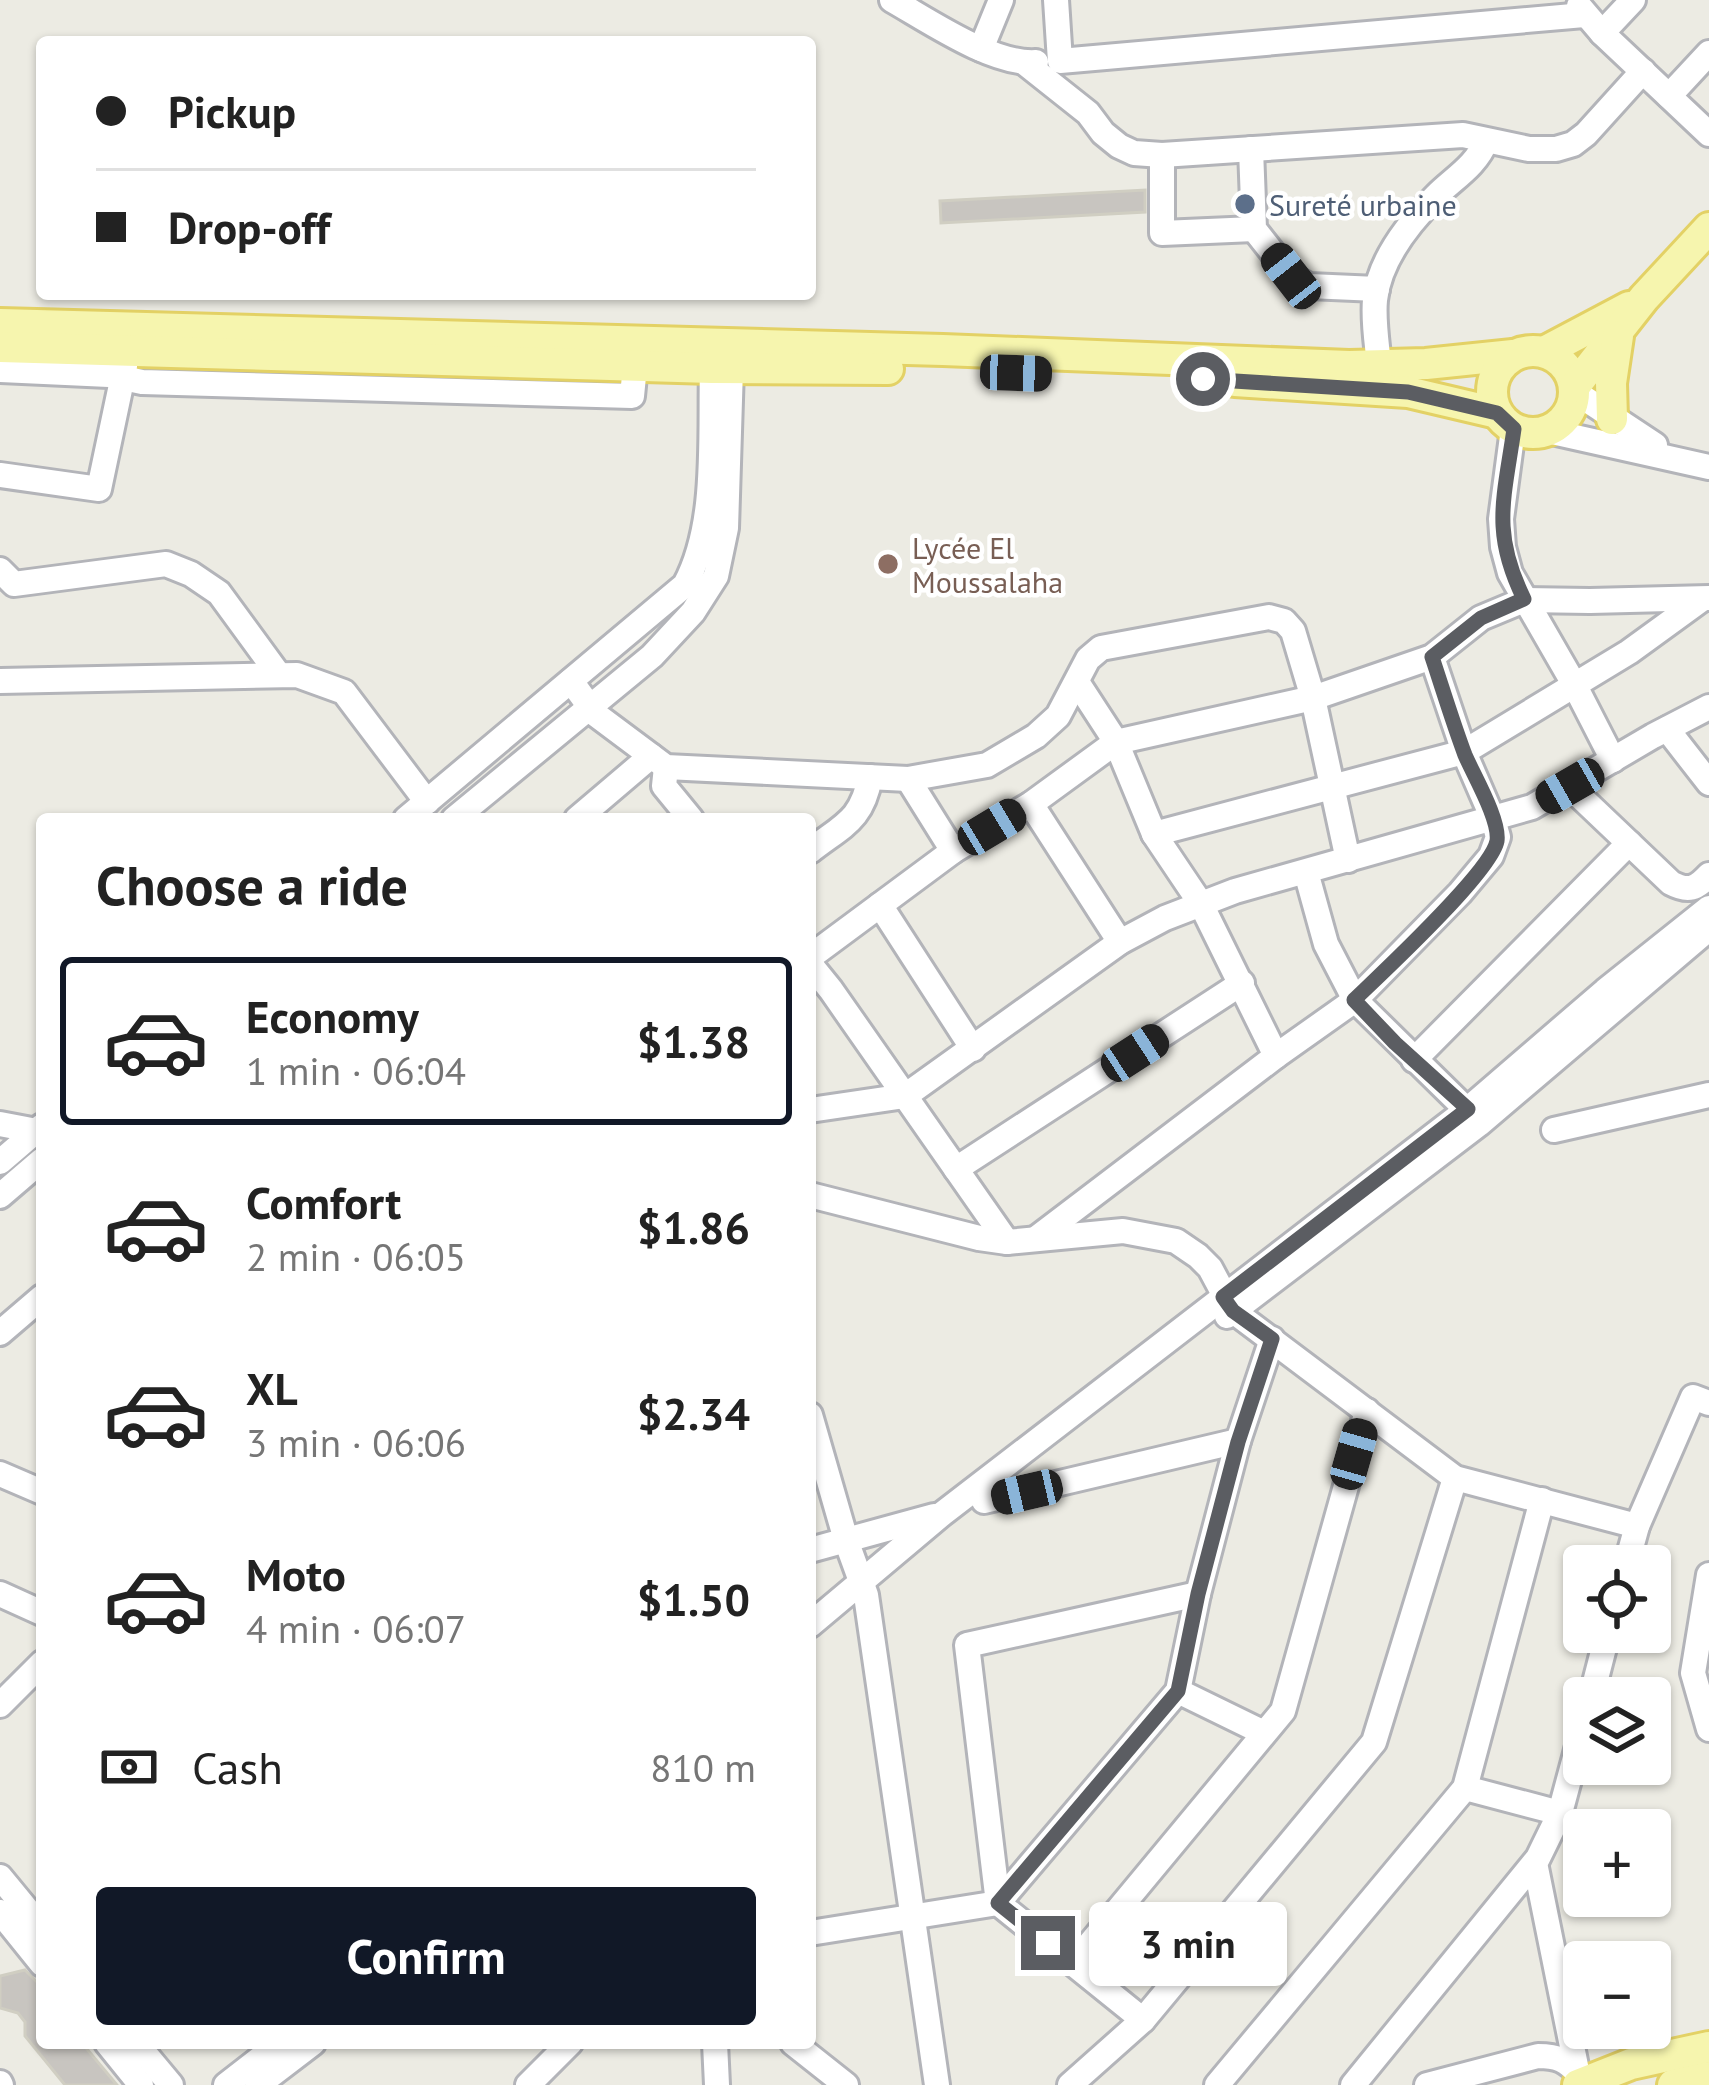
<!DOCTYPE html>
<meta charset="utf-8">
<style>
:root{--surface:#fff;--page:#f2f2f2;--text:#222;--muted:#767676;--line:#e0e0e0;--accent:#111827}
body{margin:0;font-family:"PT Sans",sans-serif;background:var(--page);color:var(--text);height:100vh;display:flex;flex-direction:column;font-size:45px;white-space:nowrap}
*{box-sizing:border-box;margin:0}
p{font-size:39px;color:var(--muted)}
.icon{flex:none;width:66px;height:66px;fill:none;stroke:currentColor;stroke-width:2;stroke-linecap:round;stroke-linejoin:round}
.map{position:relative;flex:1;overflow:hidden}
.drawer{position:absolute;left:36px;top:813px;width:780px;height:1236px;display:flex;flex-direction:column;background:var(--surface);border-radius:12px;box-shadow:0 3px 9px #0004}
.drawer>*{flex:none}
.guide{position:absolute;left:36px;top:36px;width:780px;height:264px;border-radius:12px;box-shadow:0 3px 9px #0004;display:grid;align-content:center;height:264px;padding:0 60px;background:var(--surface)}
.controls{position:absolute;left:1563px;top:1545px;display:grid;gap:24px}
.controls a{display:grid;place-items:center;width:108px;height:108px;border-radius:12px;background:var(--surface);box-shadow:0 3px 9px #0004;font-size:60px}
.end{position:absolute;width:54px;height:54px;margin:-27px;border:15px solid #5b5d62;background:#fff;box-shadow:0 0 0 6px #fff}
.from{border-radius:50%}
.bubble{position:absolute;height:84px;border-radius:12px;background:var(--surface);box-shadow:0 3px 9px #0004;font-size:39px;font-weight:600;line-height:84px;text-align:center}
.car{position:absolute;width:36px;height:72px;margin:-36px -18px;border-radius:15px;box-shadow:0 0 9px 3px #0007;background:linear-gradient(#222 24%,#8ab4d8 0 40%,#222 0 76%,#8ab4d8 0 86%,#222 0)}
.guide b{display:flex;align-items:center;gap:42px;height:114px;font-size:45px}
.guide b+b{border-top:3px solid var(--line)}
.guide i{width:30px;height:30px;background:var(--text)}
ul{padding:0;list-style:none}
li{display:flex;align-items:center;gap:36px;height:168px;margin:0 24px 18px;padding:0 36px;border:6px solid transparent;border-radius:12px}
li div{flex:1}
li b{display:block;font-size:45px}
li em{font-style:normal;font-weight:600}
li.active{border-color:var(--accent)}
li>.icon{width:108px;height:108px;stroke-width:1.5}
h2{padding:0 60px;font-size:54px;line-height:144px}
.pay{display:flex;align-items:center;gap:30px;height:132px;padding:0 60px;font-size:45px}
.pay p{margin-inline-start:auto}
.action{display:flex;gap:24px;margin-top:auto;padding:24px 60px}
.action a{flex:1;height:138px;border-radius:12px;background:var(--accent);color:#fff;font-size:48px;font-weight:600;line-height:138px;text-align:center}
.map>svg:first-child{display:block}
.building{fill:#c8c5c0;stroke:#d0cec2;stroke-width:3}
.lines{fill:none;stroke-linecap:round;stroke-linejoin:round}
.minor-casing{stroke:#b3b4b9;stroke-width:30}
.major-casing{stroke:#e3d165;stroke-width:36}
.minor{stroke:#fff;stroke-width:24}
.major{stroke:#f6f5ae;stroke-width:30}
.route{stroke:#5b5d62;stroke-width:15}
.service-dot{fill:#5c6f8a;stroke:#fff;stroke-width:4.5}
.education-dot{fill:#8d6e63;stroke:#fff;stroke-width:4.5}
.labels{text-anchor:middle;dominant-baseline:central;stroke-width:9;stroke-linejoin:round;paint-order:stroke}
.service-label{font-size:30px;fill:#4e5e75;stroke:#fff;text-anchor:start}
.education-label{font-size:30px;fill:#785e54;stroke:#fff;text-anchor:start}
</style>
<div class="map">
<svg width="1709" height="2085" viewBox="0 0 1709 2085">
<rect width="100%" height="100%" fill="#ecebe3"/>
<!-- building -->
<g class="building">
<polygon points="1145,190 1145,212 941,223 940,201"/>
<polygon points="25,1970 42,1987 42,2043 82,2043 117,2085 65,2085 25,2036 25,2022 18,2013 0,2008 0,1976"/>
</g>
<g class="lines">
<!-- minor casing -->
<g class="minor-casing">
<g id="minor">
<path d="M892,0C929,21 993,65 1036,62"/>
<polyline points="1056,0 1060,61 1584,15"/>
<polyline points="1579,6 1602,33 1709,134"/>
<polyline points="1602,33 1633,0"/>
<polyline points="981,49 1001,0"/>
<polyline points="1025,63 1088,113 1103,133 1119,146 1134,153 1162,155 1463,135 1529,149 1556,149 1573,144 1586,134 1643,71"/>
<polyline points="1669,96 1709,53"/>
<polyline points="1251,149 1254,229 1291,276 1309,286 1377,289"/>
<polyline points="1162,155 1162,233 1254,229"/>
<path d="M1379,365C1377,344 1373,321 1375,300C1379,261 1409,223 1436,196C1454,178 1476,166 1486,141"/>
<polyline points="0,370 109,375 142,382 632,396 635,366"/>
<polyline points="1575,392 1655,445"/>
<polyline points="1513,429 1501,519 1503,547 1510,573 1574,684 1613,760"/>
<polyline points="1548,431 1709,467"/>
<polyline points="0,475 99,489 125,366"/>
<polyline points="0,570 14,584 166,564 191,574 219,593 279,675"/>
<polyline points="0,681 297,675 344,692 427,802"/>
<polyline points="571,681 595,714 666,767 908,779 987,765 1036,736 1058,716 1088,659 1101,648 1269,617 1284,621 1293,631 1313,698 1348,860"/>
<polyline points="1077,682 1116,742 1154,834 1201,904 1276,1056"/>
<polyline points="1667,729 1709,783"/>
<polyline points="666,767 664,786 691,819"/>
<polyline points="908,779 953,851"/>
<path d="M1569,786L1671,883C1688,892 1696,889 1709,875"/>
<polyline points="1031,804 1120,942"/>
<path d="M406,819L685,585C718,524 710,437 712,368"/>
<polyline points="454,819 652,656 693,612 716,576 726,528 731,368"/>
<polyline points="577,819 651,756"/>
<polyline points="1154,834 1464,752 1629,652 1702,599"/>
<path d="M810,851C843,825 862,821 870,777"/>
<polyline points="1306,872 1326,944 1355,1000 1474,1117"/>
<polyline points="880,905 973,1049"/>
<polyline points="810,957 953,851 1031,804 1116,742 1313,698 1432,657 1481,618 1524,600 1590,601 1709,598"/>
<polyline points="810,964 831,990 1007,1242"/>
<polyline points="1414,1060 1629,843"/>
<polyline points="810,1110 905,1096 1120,942 1165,918 1235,891 1532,807 1653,736 1709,707"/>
<polyline points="0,1124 42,1132"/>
<polyline points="1554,1130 1709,1095"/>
<polyline points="0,1162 42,1126"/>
<polyline points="956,1169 1242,983"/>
<polyline points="810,1195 979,1238 1007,1242 1123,1231 1176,1241 1198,1256 1210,1268 1233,1311 1455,1478 1637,1526"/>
<polyline points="0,1196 42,1160"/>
<polyline points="1038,1237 1276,1056 1355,1000 1460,893 1491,856 1498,837 1493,819 1464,752 1432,657"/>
<polyline points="1227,1316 1479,1124 1705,932"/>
<polyline points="0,1333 42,1297"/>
<polyline points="810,1415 846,1540 866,1595 937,2085"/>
<polyline points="0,1474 42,1492"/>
<polyline points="984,1501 1238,1441"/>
<polyline points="810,1550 934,1516"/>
<polyline points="1626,1566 1637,1526 1693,1397 1709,1403"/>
<polyline points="1709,1575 1693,1673 1709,1729"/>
<polyline points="0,1594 42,1613"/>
<polyline points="1198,1594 967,1645 998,1903 1143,2020 1374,1742 1455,1478"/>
<polyline points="810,1625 942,1514 1468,1109 1605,991 1709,908"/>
<polyline points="1178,1691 1264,1733"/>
<polyline points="1591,1698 1608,1632"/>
<polyline points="0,1705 42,1663"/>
<polyline points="1465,1788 1560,1813"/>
<polyline points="1535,1863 1577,2071"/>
<polyline points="0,1877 42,1928"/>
<polyline points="0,1912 42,1964"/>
<polyline points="810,1933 998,1903 1178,1691 1198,1594 1238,1441 1272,1339"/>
<polyline points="1074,1963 1283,1711 1367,1411"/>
<polyline points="107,2043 141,2085"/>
<polyline points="136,2043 171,2085"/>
<polyline points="715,2043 717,2085"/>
<polyline points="793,2043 846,2085"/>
<polyline points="0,2083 1,2085"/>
<polyline points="226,2085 280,2043"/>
<polyline points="258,2085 313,2043"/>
<polyline points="528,2085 570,2043"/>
<polyline points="1070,2085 1143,2020"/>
<polyline points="1217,2085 1465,1788 1542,1500"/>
<polyline points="1353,2085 1538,1858 1560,1813 1584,1724"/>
<path d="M1427,2085L1538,2056C1558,2056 1566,2060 1580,2075"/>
</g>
</g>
<!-- major casing -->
<g class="major-casing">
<g id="major">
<polyline points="0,324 943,350 1349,366 1426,364 1513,355"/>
<polyline points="0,347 712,368 888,369"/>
<circle cx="1533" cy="392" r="41"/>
<polyline points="1544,352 1629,307"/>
<polyline points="1235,381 1408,392 1497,413"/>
<polyline points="1574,387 1644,298 1709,228"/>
<polyline points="1612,419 1611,383 1618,336"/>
<polyline points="1578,2085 1631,2064 1709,2047"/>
<polyline points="1673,2085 1709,2077"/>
</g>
</g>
<!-- minor -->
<use href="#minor" class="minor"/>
<!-- major -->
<use href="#major" class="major"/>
</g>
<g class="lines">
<!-- route -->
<path class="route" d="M1048,1943L998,1903L1178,1691L1198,1594L1238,1442L1272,1339L1233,1311L1223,1297L1468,1109L1395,1043L1354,1000C1382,973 1491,872 1497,841C1500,820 1474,776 1465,755C1453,723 1443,690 1432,657L1481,618L1524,599C1491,532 1504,499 1514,429L1497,413L1408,392L1203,379"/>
</g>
<!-- markers -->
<circle class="service-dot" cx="1245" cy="204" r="12"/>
<circle class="education-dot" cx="888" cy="564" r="12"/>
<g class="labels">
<!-- service labels -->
<g class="service-label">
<text x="1269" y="204">Sureté urbaine</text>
</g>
<!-- education labels -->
<g class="education-label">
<text x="912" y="547">Lycée El<tspan x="912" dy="34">Moussalaha</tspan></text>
</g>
</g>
</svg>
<div class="controls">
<a><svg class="icon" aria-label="locate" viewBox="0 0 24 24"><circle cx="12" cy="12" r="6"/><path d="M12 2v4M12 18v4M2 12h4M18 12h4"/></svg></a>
<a><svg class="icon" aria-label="layers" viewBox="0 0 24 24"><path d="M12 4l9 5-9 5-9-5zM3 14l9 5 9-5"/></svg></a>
<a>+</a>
<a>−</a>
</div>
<i class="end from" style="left:1203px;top:379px"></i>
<i class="end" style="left:1048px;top:1943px"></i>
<div class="bubble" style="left:1089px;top:1902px;width:198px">3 min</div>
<i class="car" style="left:1291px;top:276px;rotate:322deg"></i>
<i class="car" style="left:1016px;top:373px;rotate:92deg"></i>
<i class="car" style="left:1570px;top:786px;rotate:240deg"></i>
<i class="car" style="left:992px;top:827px;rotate:59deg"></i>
<i class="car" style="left:1135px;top:1053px;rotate:57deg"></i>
<i class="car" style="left:1354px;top:1454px;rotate:16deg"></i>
<i class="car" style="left:1027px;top:1492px;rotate:257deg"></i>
<div class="guide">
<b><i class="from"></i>Pickup</b>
<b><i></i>Drop-off</b>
</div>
<section class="drawer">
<h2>Choose a ride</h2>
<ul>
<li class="active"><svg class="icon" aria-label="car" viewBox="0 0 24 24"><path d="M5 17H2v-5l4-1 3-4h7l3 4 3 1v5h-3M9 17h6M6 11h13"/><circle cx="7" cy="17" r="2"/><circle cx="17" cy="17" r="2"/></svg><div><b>Economy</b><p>1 min · 06:04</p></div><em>$1.38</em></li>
<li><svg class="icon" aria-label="car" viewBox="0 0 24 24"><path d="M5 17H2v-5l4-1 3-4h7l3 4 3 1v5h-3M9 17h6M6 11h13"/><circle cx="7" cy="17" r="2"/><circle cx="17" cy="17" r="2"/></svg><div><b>Comfort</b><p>2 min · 06:05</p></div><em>$1.86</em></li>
<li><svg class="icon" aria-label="car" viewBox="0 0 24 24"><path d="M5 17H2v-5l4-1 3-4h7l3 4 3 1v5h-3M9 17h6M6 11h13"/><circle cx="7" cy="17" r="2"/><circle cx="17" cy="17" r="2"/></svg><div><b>XL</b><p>3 min · 06:06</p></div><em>$2.34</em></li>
<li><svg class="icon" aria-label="car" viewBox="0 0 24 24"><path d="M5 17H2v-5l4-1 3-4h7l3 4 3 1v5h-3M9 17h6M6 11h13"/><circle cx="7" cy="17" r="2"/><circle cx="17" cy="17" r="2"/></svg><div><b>Moto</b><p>4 min · 06:07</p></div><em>$1.50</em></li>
</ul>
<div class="pay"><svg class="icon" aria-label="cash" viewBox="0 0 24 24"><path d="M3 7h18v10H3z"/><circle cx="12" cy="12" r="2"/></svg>Cash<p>810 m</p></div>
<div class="action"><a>Confirm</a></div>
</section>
</div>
